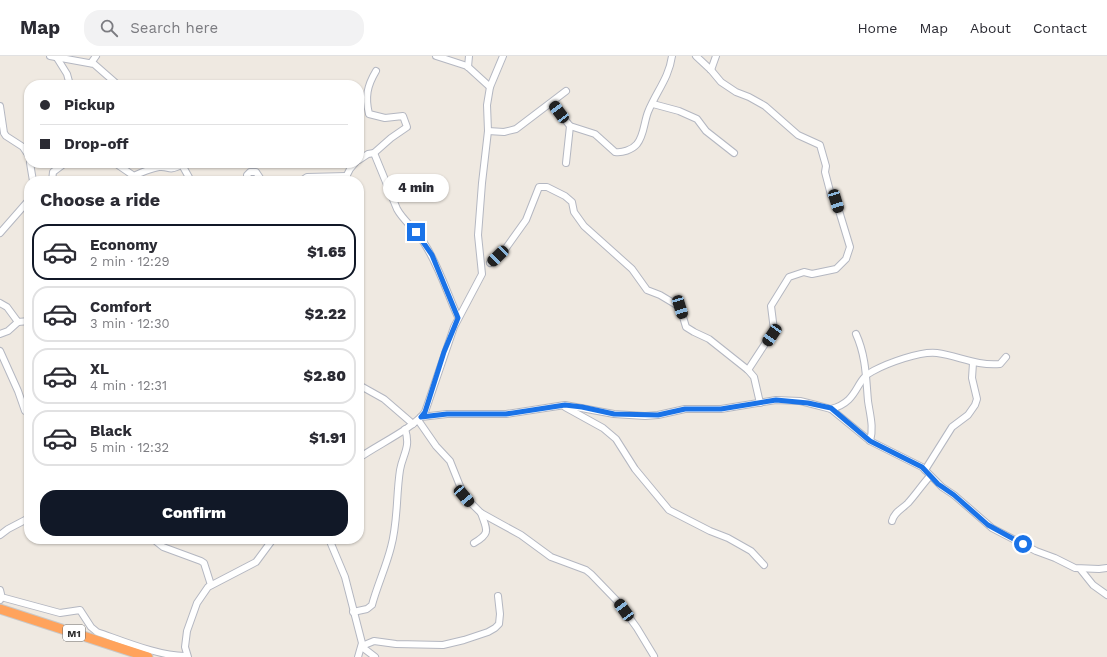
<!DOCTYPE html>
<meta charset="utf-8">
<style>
:root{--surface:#fff;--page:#f2f2f3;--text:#2b2b33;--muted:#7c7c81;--line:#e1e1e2;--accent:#111827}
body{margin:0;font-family:"Work Sans",sans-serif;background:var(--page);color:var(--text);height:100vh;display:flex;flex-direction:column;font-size:15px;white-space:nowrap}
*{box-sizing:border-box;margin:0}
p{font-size:13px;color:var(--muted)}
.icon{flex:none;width:22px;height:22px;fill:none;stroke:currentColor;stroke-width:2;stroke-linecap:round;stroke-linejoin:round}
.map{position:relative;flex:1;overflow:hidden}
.sheet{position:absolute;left:24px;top:120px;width:340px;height:368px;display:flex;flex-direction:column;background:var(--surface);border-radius:16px;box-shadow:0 1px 3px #0004}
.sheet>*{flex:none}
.top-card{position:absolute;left:24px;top:24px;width:340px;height:88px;border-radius:16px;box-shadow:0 1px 3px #0004;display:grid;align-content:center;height:88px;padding:0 16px;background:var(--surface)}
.end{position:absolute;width:18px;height:18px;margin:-9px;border:5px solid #1a73e8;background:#fff;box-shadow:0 0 0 2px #fff}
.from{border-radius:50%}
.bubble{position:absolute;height:28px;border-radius:14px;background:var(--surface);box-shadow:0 1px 3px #0004;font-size:13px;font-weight:800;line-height:28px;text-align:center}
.car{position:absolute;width:12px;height:24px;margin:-12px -6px;border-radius:5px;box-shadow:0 0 3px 1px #0007;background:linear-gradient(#222 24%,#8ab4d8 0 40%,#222 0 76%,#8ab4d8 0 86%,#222 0)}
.top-card b{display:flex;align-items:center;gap:14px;height:38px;font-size:15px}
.top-card b+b{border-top:1px solid var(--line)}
.top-card i{width:10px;height:10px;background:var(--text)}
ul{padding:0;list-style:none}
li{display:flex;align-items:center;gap:12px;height:56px;margin:0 8px 6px;padding:0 8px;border:2px solid var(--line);border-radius:16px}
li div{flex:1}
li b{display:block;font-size:15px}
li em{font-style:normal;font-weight:800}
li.active{border-color:var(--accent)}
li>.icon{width:36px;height:36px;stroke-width:1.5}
h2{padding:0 16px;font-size:18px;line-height:48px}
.button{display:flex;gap:8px;margin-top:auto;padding:8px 16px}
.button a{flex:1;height:46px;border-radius:16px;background:var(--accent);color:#fff;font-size:16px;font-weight:800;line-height:46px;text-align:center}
header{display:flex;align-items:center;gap:24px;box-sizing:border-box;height:56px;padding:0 20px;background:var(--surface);border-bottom:1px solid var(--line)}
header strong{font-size:19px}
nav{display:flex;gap:22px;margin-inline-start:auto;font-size:14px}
.search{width:280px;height:36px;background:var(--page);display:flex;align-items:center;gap:10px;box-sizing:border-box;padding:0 14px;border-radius:16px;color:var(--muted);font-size:15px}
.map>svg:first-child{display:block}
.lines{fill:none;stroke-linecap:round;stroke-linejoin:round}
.minor-casing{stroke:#b4b7c1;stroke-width:8}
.highway-casing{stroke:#c9c9c9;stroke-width:11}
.minor{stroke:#fff;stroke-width:6}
.highway{stroke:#ffa35c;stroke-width:9}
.route{stroke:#1a73e8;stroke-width:5}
.labels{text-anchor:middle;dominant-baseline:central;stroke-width:4;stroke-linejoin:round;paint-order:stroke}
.shield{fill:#fff;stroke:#6d6d6d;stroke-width:1}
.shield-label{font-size:10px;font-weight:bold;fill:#2e2e2e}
</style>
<header>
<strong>Map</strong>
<div class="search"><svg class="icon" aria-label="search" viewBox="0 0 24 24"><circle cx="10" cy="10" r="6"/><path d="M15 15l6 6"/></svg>Search here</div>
<nav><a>Home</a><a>Map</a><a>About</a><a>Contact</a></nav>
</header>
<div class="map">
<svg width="1107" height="601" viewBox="0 0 1107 601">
<rect width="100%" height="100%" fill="#efe9e1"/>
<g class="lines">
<!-- minor casing -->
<g class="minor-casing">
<g id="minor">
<polyline points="50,0 94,8 118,29"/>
<polyline points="436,0 467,10 490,31"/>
<polyline points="696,0 711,14 721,26 736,36 749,41 765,50 798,79 820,89 826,110 825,116 831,139 836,145 850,191 846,203 836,213 812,218 804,216 789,221 771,250 774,274 748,314"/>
<polyline points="57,2 67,18 70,29"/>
<polyline points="91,7 96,0"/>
<polyline points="468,11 469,0"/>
<polyline points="711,14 716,0"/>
<polyline points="552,47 570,70 566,107"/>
<polyline points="653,48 679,55 697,63 706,75 734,97"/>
<polyline points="0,50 4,77 6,80 23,91 29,100"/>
<path d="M570,70L595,78L615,96C622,97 632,94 637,88C644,80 644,66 648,56C656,36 669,22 672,0"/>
<polyline points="488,75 504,76 516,73 566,35"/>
<path d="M374,97L397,153C404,166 417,174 424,187C439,210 447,237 458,261"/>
<path d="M359,104L368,98L374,97L391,82L407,71L403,60L385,62L369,58C365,41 367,30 376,15"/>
<polyline points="30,107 33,125"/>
<polyline points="115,107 134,120 138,125"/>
<polyline points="181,107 191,125"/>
<path d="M134,120C139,117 153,112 159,111C171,110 167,116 181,109"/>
<polyline points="52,125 53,116 65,107"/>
<polyline points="248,125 247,119 250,116 256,116 262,125"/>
<polyline points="301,125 307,121 347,120"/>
<polyline points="344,125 350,113 355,107"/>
<polyline points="0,177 29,144"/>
<polyline points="490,207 506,192 526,164 539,131 547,131 565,140 572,146 574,156 584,170 632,213 647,234 660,239 680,251 686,271 694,276 709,283 748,314 754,321 760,347"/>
<polyline points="0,247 7,251 18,266 29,265"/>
<polyline points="0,278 8,275 18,266"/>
<path d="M856,278C866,300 866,322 868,345C870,359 874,372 870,385"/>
<polyline points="0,295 18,335 25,355"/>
<polyline points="359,329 384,343 413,368"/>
<polyline points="565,351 603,372 616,383 635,413 669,454 710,475 728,482 751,495 764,509"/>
<path d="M831,353C860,345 854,324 873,315C888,307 920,295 937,297C959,300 976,310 1000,308L1006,301"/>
<polyline points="421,361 447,358 506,358 565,349 614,358 645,360 658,359 685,353 721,353 776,344 800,345 816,349 831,353 870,385 922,411 942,431 954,439 992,472 1036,495 1055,502 1075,512 1099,513 1107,512"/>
<polyline points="418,364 436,390 450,405 464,440 481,457 521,479 551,501 586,514 591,518 619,547 637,572 654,600"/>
<path d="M359,402C377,389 414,372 425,356L454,271L482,218L478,179L482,127L488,75L487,49L490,31L503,0"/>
<polyline points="925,414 952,371 968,359 975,349 977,343 972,322 973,307"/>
<path d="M892,465C894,456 902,453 908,447C916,438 922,429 930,420"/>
<polyline points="0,479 8,473 29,462"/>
<polyline points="153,483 163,491 201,505 204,507 211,529"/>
<polyline points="329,483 345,521 362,587 358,601"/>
<path d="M474,487C491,477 487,474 481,457"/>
<polyline points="1081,514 1093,529 1107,539"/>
<polyline points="0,534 1,538 0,544"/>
<path d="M1,541L60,557L80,554L91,571L97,576C123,585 161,601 187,600"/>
<path d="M353,556L367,553L372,549C377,530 386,511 391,491C398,466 396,440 400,414C403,397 411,392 405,373"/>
<polyline points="362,590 374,585 396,588 443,589 464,584 488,576 495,572 499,568 500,558 498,540"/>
<polyline points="362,591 375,601"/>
<polyline points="188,601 185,591 187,575 197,547 208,531 256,506 273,483"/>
</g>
</g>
<!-- highway casing -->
<g class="highway-casing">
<polyline id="highway" points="0,553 148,601"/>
</g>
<!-- minor -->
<use href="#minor" class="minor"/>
<!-- highway -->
<use href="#highway" class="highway"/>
</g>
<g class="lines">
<!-- route -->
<polyline class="route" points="416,176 432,199 458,262 444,296 425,356 421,361 447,358 506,358 565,349 582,351 614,358 658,359 685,353 721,353 776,344 808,347 831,352 870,385 922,411 938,428 954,439 988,469 1023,488"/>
</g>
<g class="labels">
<!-- shield labels -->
<rect class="shield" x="63" y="569" width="22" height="16" rx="3"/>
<g class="shield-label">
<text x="74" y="577">M1</text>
</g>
</g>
</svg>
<i class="end from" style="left:1023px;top:488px"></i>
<i class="end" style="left:416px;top:176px"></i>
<div class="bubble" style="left:383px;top:118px;width:66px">4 min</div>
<i class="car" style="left:559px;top:56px;rotate:323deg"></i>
<i class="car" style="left:836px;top:145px;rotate:163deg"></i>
<i class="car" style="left:498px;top:200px;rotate:226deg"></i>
<i class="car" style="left:680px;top:251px;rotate:163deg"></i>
<i class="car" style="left:772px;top:279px;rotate:214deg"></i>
<i class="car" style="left:464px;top:440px;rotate:140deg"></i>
<i class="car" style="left:624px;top:554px;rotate:324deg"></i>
<div class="top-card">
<b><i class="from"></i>Pickup</b>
<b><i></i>Drop-off</b>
</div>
<section class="sheet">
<h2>Choose a ride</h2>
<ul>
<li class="active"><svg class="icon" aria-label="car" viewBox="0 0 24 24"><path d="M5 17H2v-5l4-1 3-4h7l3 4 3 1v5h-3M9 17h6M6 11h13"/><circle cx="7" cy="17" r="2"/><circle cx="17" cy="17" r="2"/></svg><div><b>Economy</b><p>2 min · 12:29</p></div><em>$1.65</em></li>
<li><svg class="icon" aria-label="car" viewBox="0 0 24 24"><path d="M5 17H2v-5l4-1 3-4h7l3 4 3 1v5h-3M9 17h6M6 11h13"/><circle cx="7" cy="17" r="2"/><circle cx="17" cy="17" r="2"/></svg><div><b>Comfort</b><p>3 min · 12:30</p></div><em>$2.22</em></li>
<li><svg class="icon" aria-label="car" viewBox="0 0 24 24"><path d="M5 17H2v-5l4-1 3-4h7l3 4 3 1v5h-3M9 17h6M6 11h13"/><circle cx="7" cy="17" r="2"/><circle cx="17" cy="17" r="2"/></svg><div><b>XL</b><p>4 min · 12:31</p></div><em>$2.80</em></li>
<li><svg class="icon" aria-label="car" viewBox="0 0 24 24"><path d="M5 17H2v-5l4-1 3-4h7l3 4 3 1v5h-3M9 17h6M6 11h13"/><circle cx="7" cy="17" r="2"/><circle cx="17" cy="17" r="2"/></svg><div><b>Black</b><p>5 min · 12:32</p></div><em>$1.91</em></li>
</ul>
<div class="button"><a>Confirm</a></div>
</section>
</div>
